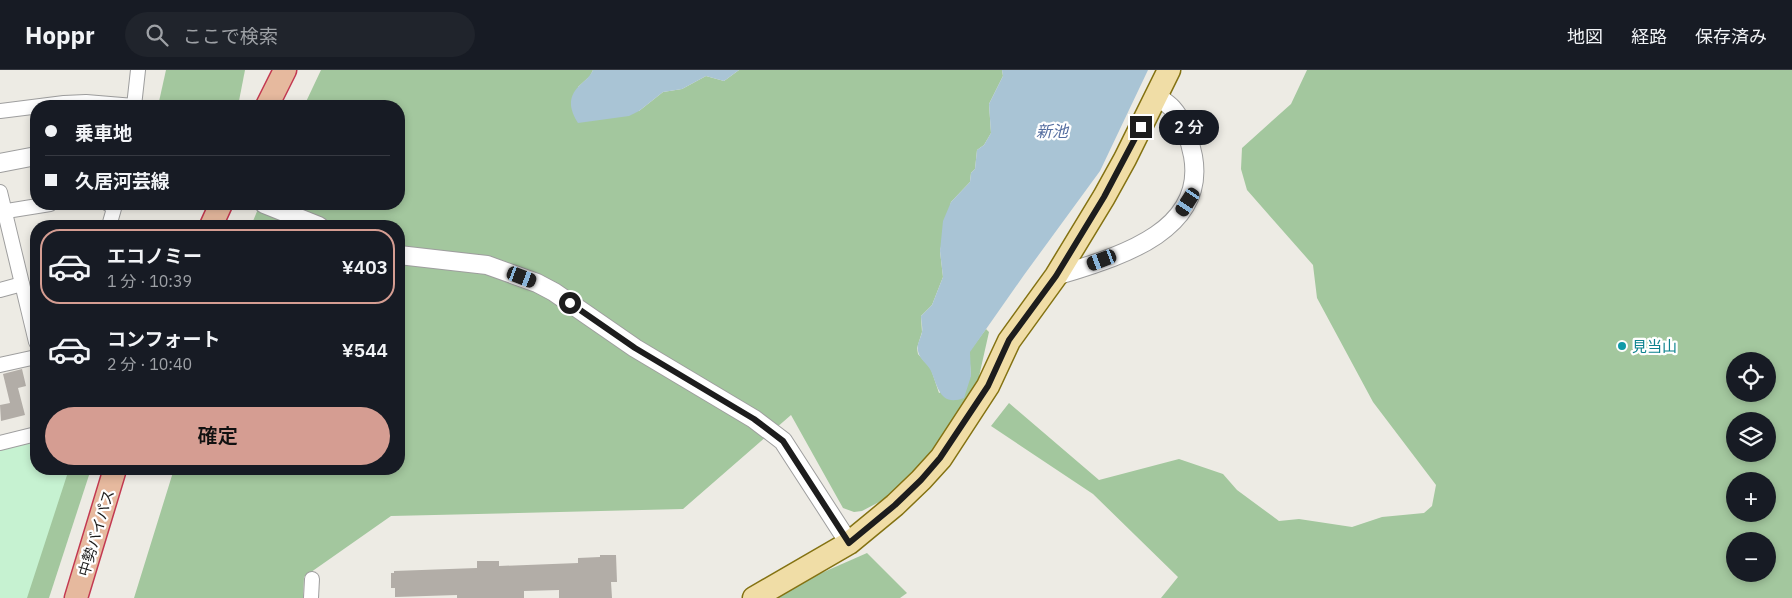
<!DOCTYPE html>
<html lang="ja">
<meta charset="utf-8">
<style>
:root{--surface:#171b24;--page:#20242c;--text:#f1f3f6;--muted:#9ea1a6;--line:#363941;--accent:#d59d92}
body{margin:0;font-family:"IBM Plex Sans","Noto Sans JP",sans-serif;background:var(--page);color:var(--text);height:100vh;display:flex;flex-direction:column;font-size:19px;white-space:nowrap}
*{box-sizing:border-box;margin:0}
p{font-size:16px;color:var(--muted)}
.icon{flex:none;width:28px;height:28px;fill:none;stroke:currentColor;stroke-width:2;stroke-linecap:round;stroke-linejoin:round}
.map{position:relative;flex:1;overflow:hidden}
.details{position:absolute;left:30px;top:150px;width:375px;height:255px;display:flex;flex-direction:column;background:var(--surface);border-radius:20px;box-shadow:0 2px 8px #0003}
.details>*{flex:none}
.guide{position:absolute;left:30px;top:30px;width:375px;height:110px;border-radius:20px;box-shadow:0 2px 8px #0003;display:grid;align-content:center;height:110px;padding:0 15px;background:var(--surface)}
.fabs{position:absolute;left:1726px;top:282px;display:grid;gap:10px}
.fabs a{display:grid;place-items:center;width:50px;height:50px;border-radius:50%;background:var(--surface);box-shadow:0 2px 8px #0003;font-size:25px}
.end{position:absolute;width:22px;height:22px;margin:-11px;border:6px solid #1d1d1d;background:#fff;box-shadow:0 0 0 2px #fff}
.from{border-radius:50%}
.bubble{position:absolute;height:35px;border-radius:18px;background:var(--surface);box-shadow:0 2px 8px #0003;font-size:16px;font-weight:600;line-height:35px;text-align:center}
.car{position:absolute;width:15px;height:30px;margin:-15px -8px;border-radius:6px;box-shadow:0 0 4px 1px #0007;background:linear-gradient(#222 24%,#8ab4d8 0 40%,#222 0 76%,#8ab4d8 0 86%,#222 0)}
.guide b{display:flex;align-items:center;gap:18px;height:48px;font-size:19px}
.guide b+b{border-top:1px solid var(--line)}
.guide i{width:12px;height:12px;background:var(--text)}
ul{padding:9px 0 0;list-style:none}
li{display:flex;align-items:center;gap:15px;height:75px;margin:0 10px 8px;padding:0 5px;border:2px solid transparent;border-radius:20px}
li div{flex:1}
li b{display:block;font-size:19px}
li em{font-style:normal;font-weight:600}
li.on{border-color:var(--accent)}
li>.icon{width:45px;height:45px;stroke-width:1.5}
.cta{display:flex;gap:10px;margin-top:auto;padding:10px 15px}
.cta a{flex:1;height:58px;border-radius:30px;background:var(--accent);color:#111;font-size:20px;font-weight:600;line-height:58px;text-align:center}
header{display:flex;align-items:center;gap:30px;box-sizing:border-box;height:70px;padding:0 25px;background:var(--surface);border-bottom:1px solid var(--line)}
header strong{font-size:24px}
nav{display:flex;gap:28px;margin-inline-start:auto;font-size:18px}
.search{width:350px;height:45px;background:var(--page);display:flex;align-items:center;gap:12px;box-sizing:border-box;padding:0 18px;border-radius:28px;color:var(--muted);font-size:19px}
.map>svg:first-child{display:block}
.forest{fill:#a3c79e;fill-rule:evenodd}
.park{fill:#c6f2d1}
.water{fill:#a9c4d5}
.building{fill:#b2ada7}
.lines{fill:none;stroke-linecap:round;stroke-linejoin:round}
.minor-casing{stroke:#9e9e9e;stroke-width:16}
.tertiary-casing{stroke:#9e9e9e;stroke-width:20}
.primary-casing{stroke:#847212;stroke-width:25}
.trunk-casing{stroke:#c33951;stroke-width:25}
.minor{stroke:#fff;stroke-width:14}
.tertiary{stroke:#fff;stroke-width:18}
.primary{stroke:#f0dda6;stroke-width:22}
.trunk{stroke:#e6b99e;stroke-width:22}
.route{stroke:#1d1d1d;stroke-width:6}
.culture-dot{fill:#0f9aa8;stroke:#fff;stroke-width:2}
.labels{text-anchor:middle;dominant-baseline:central;stroke-width:4.5;stroke-linejoin:round;paint-order:stroke}
.culture-label{font-size:15px;fill:#0d838f;stroke:#fff;text-anchor:start}
.street-label{font-size:15px;fill:#1d1d1d;stroke:#fff}
.water-label{font-size:16px;font-style:italic;fill:#556ea0;stroke:#fff}
</style>
<header>
<strong>Hoppr</strong>
<div class="search"><svg class="icon" aria-label="search" viewBox="0 0 24 24"><circle cx="10" cy="10" r="6"/><path d="M15 15l6 6"/></svg>ここで検索</div>
<nav><a>地図</a><a>経路</a><a>保存済み</a></nav>
</header>
<div class="map">
<svg width="1792" height="528" viewBox="0 0 1792 528">
<rect width="100%" height="100%" fill="#edebe4"/>
<!-- forest -->
<g class="forest">
<polygon points="166,0 245,0 238,36 158,36"/>
<polygon points="321,0 593,0 590,6 578,17 639,41 663,22 682,19 706,6 724,11 739,0 1002,0 1003,6 989,34 991,63 984,75 977,80 975,99 971,103 970,112 951,132 940,181 943,207 932,235 921,246 922,262 917,278 918,284 931,299 939,323 971,306 969,282 986,259 989,262 978,311 945,372 905,413 881,431 862,441 854,442 843,438 791,345 683,439 391,446 304,507 303,528 134,528 174,399 399,399 399,156 251,156 260,134 399,134 399,36 304,36"/>
<path d="M1307,0H1792V528H1161L1178,507L1093,424L991,356L1009,333L1099,410L1179,389L1223,404L1237,420L1279,451L1299,449L1352,457L1382,447L1424,443L1432,436L1436,415L1373,332L1317,228L1313,195L1247,120L1241,99L1242,78L1291,34ZM1735,291H1768V324H1735ZM1735,351H1768V384H1735ZM1735,411H1768V444H1735ZM1735,471H1768V504H1735Z"/>
<polygon points="36,399 91,399 49,528 0,528"/>
<polygon points="867,483 907,523 900,528 774,528 801,512"/>
</g>
<!-- park -->
<polygon class="park" points="36,371 36,399 69,399 27,528 0,528 0,380"/>
<!-- water -->
<g class="water">
<path d="M593,0H739L724,11L706,6L682,19L663,22L639,41L629,46L578,53C570,40 567,28 579,16C585,10 590,7 593,0Z"/>
<path d="M1002,0H1148L1100,101L1024,205L970,282L971,306L964,328C940,337 938,317 931,301C928,294 919,289 918,281C916,275 921,268 922,262C923,257 921,251 921,246L932,235L943,207L940,181L943,151L951,132L970,112L971,103L975,99L977,80L984,75L991,63L989,34L1003,6Z"/>
</g>
<!-- building -->
<g class="building">
<polygon points="22,299 26,316 18,318 25,345 1,351 0,335 10,333 3,304"/>
<polygon points="600,485 616,485 617,512 611,512 612,528 559,528 559,520 524,521 524,528 457,528 457,525 395,527 395,518 391,518 391,503 394,503 394,501 477,498 477,491 499,491 499,496 578,493 578,488 600,487"/>
</g>
<g class="lines">
<!-- minor casing -->
<g class="minor-casing">
<g id="minor">
<polyline points="0,41 64,33 86,32 134,36 138,0"/>
<polyline points="0,122 36,272"/>
<polyline points="108,134 115,135 109,156"/>
<polyline points="0,142 50,134"/>
<polyline points="0,220 22,214"/>
<polyline points="0,295 36,287"/>
<polyline points="0,373 36,364"/>
<polyline points="311,528 312,509"/>
</g>
</g>
<!-- tertiary casing -->
<g class="tertiary-casing">
<g id="tertiary">
<polyline points="0,93 36,86"/>
<polyline points="264,134 319,156"/>
<polyline points="399,185 487,195 537,213 554,222 635,278 754,349 783,371 849,473"/>
<path d="M1056,206C1113,188 1207,164 1193,86C1190,70 1183,50 1172,38C1167,33 1162,30 1157,26"/>
</g>
</g>
<!-- primary casing -->
<g class="primary-casing">
<polyline id="primary" points="754,528 849,473 895,435 921,410 941,388 988,316 1009,271 1056,206 1104,127 1125,89 1169,0"/>
</g>
<!-- trunk casing -->
<g class="trunk-casing">
<g id="trunk">
<polyline points="267,36 285,0"/>
<polyline points="211,156 221,134"/>
<polyline points="76,528 115,399"/>
</g>
</g>
<!-- minor -->
<use href="#minor" class="minor"/>
<!-- tertiary -->
<use href="#tertiary" class="tertiary"/>
<!-- primary -->
<use href="#primary" class="primary"/>
<!-- trunk -->
<use href="#trunk" class="trunk"/>
</g>
<g class="lines">
<!-- route -->
<polyline class="route" points="570,233 635,278 754,349 783,371 849,473 895,435 921,410 940,388 988,316 1009,270 1056,206 1104,127 1141,57"/>
</g>
<!-- markers -->
<circle class="culture-dot" cx="1622" cy="276" r="5"/>
<g class="labels">
<!-- culture labels -->
<g class="culture-label">
<text x="1632" y="276">見当山</text>
</g>
<!-- street labels -->
<g class="street-label">
<text transform="translate(96 463) rotate(-73)">中勢バイパス</text>
</g>
<!-- water labels -->
<g class="water-label">
<text x="1052" y="61">新池</text>
</g>
</g>
</svg>
<div class="fabs">
<a><svg class="icon" aria-label="locate" viewBox="0 0 24 24"><circle cx="12" cy="12" r="6"/><path d="M12 2v4M12 18v4M2 12h4M18 12h4"/></svg></a>
<a><svg class="icon" aria-label="layers" viewBox="0 0 24 24"><path d="M12 4l9 5-9 5-9-5zM3 14l9 5 9-5"/></svg></a>
<a>+</a>
<a>−</a>
</div>
<i class="end from" style="left:570px;top:233px"></i>
<i class="end" style="left:1141px;top:57px"></i>
<div class="bubble" style="left:1159px;top:40px;width:60px">2 分</div>
<i class="car" style="left:1188px;top:132px;rotate:213deg"></i>
<i class="car" style="left:1102px;top:190px;rotate:249deg"></i>
<i class="car" style="left:522px;top:207px;rotate:111deg"></i>
<div class="guide">
<b><i class="from"></i>乗車地</b>
<b><i></i>久居河芸線</b>
</div>
<section class="details">
<ul>
<li class="on"><svg class="icon" aria-label="car" viewBox="0 0 24 24"><path d="M5 17H2v-5l4-1 3-4h7l3 4 3 1v5h-3M9 17h6M6 11h13"/><circle cx="7" cy="17" r="2"/><circle cx="17" cy="17" r="2"/></svg><div><b>エコノミー</b><p>1 分 · 10:39</p></div><em>¥403</em></li>
<li><svg class="icon" aria-label="car" viewBox="0 0 24 24"><path d="M5 17H2v-5l4-1 3-4h7l3 4 3 1v5h-3M9 17h6M6 11h13"/><circle cx="7" cy="17" r="2"/><circle cx="17" cy="17" r="2"/></svg><div><b>コンフォート</b><p>2 分 · 10:40</p></div><em>¥544</em></li>
</ul>
<div class="cta"><a>確定</a></div>
</section>
</div>
